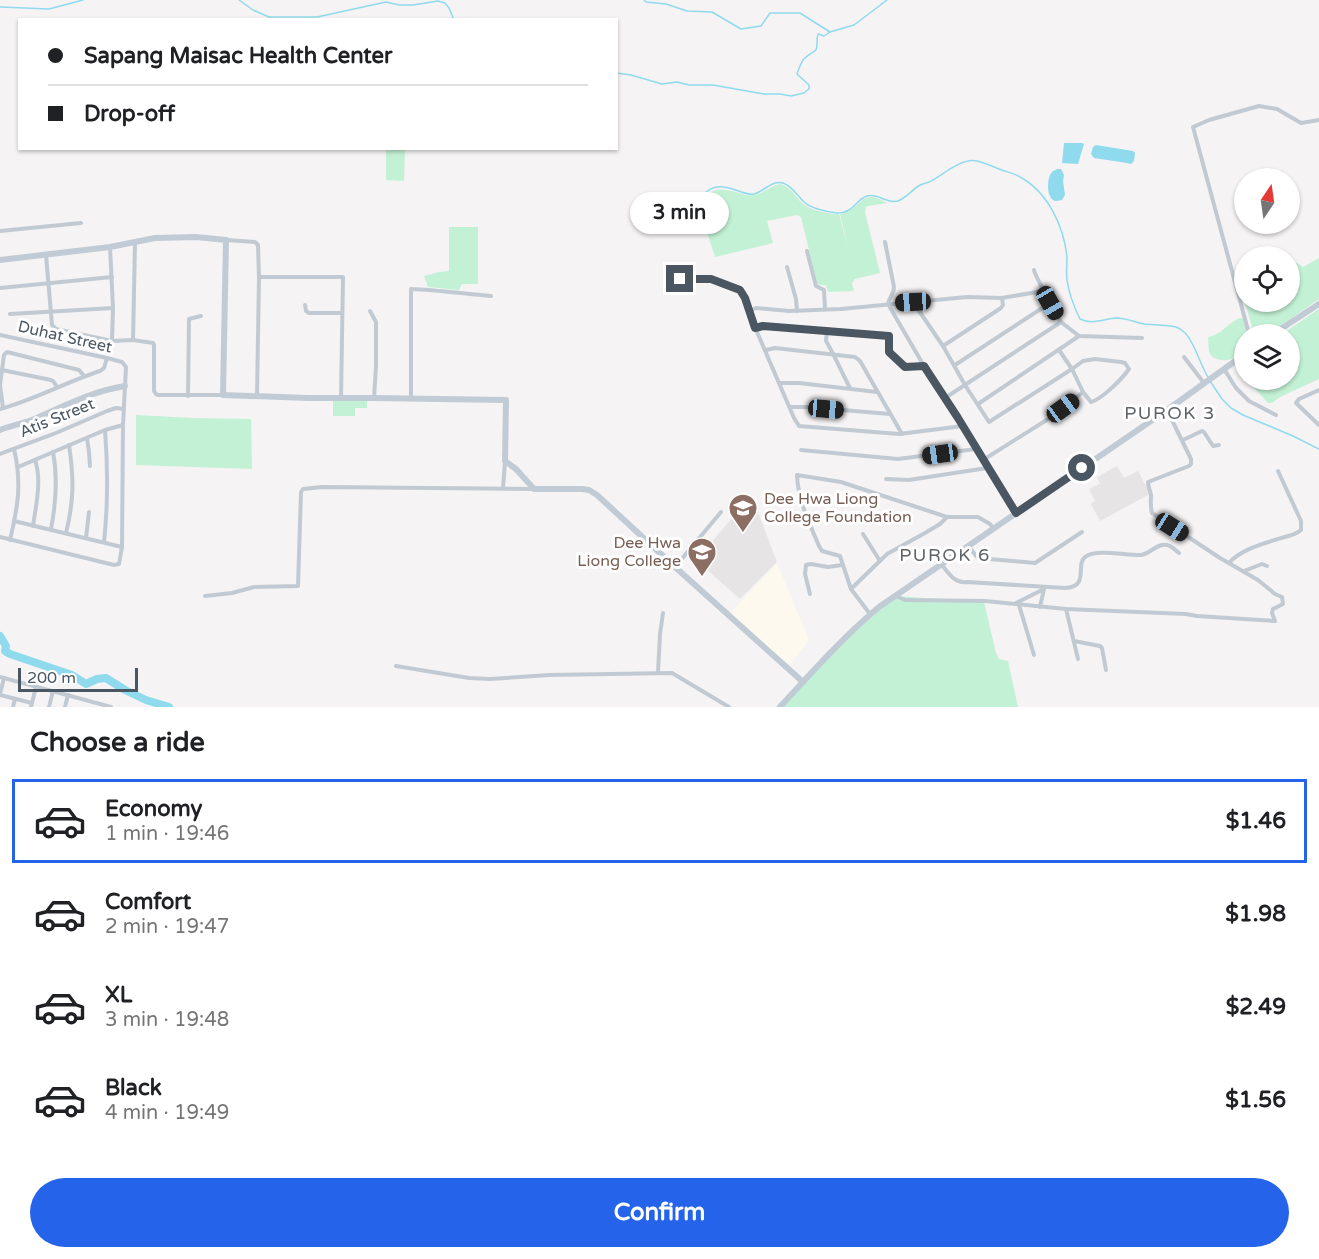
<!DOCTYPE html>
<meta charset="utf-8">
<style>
:root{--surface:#fff;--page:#f6f6f6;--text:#202124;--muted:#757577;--line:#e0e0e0;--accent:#2563eb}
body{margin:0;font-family:"Varela Round",sans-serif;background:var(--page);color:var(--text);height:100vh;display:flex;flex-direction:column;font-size:22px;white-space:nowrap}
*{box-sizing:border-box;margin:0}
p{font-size:20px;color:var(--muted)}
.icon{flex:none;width:33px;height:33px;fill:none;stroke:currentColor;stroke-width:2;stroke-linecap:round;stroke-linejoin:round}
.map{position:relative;height:707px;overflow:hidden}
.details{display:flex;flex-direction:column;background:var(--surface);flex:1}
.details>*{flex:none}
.banner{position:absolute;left:18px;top:18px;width:600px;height:132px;border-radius:0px;box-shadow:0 2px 4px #0004;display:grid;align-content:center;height:132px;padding:0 30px;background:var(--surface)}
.needle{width:39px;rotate:13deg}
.tools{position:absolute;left:1234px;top:168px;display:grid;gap:12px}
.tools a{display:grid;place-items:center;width:66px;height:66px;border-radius:50%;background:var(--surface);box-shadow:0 2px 4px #0004;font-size:30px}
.scale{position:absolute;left:18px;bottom:15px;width:120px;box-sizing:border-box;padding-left:6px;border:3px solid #4a5661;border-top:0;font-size:16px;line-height:21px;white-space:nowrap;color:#4a5661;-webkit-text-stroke:4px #fff;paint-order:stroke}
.end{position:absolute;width:27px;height:27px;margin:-14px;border:8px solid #4a5661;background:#fff;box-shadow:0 0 0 3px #fff}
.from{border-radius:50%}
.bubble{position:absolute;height:42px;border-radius:21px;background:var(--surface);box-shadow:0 2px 4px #0004;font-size:20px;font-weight:800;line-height:42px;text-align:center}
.car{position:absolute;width:18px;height:36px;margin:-18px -9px;border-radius:8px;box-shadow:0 0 4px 2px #0007;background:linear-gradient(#222 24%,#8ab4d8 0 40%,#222 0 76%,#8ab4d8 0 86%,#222 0)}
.banner b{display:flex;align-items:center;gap:21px;height:57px;font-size:22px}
.banner b+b{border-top:2px solid var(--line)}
.banner i{width:15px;height:15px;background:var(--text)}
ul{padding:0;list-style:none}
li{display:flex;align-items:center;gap:18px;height:84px;margin:0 12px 9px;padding:0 18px;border:3px solid transparent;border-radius:0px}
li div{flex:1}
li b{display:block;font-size:22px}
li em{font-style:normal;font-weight:800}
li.selected{border-color:var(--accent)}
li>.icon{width:54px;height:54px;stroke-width:1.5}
h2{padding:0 30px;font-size:27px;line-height:72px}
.cta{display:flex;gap:12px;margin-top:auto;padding:12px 30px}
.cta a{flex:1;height:69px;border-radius:36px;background:var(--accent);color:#fff;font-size:24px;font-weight:800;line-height:69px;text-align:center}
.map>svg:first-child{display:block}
.commercial{fill:#fdf9ef}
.education{fill:#e6e4e5}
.green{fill:#c3f1d5}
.water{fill:#90daee}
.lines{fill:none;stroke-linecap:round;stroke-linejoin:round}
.stream{stroke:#90daee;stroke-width:1.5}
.river{stroke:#90daee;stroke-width:8}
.street{stroke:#c1cad2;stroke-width:4}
.secondary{stroke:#c1cbd6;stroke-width:6}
.route{stroke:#4a5661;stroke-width:8}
.labels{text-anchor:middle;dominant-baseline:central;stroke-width:6;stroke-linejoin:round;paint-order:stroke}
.street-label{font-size:16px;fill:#4a5661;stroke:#fff}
.education-label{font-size:16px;fill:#785e54;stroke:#fff;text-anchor:start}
.neighbourhood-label{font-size:18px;letter-spacing:1.5px;fill:#5f6368;stroke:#fff}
</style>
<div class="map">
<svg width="1319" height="707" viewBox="0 0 1319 707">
<rect width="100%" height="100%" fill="#f5f3f3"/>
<!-- commercial -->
<polygon class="commercial" points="777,563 809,640 788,667 730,613"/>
<!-- education -->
<g class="education">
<polygon points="1117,466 1124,478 1138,471 1150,494 1100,521 1091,504 1095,501 1089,489 1100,484 1097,477"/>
<polygon points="745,503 759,515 777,562 740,599 696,560"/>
</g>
<!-- green -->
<g class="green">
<polygon points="386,149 405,149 404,181 386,180"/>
<path d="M780,184C794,188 795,199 806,206C814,211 829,214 839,214L848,248L840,214C864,208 860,187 887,203L868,206L866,207L865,212L880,273L855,279L852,283L854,291L828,292L826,285H820L817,283L801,217L797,215L767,221L773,243L715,257L699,207C709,187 719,187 739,193C743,194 749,196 753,195C763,194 770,186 780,184Z"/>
<polygon points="449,227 478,227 478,284 462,284 459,290 428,287 424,276 439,272 449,271"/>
<polygon points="1319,258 1319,299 1268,334 1254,334 1245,302 1290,302 1290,266 1297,263 1303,267"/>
<polygon points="1319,309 1319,379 1280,397 1272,403 1268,403 1247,380 1290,380 1290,334 1282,334"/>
<path d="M1240,318L1243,319L1247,334H1245V350C1233,359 1228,364 1212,357L1209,352L1208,337C1222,335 1228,322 1240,318Z"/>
<polygon points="333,398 367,399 367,408 355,408 355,416 333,416"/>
<polygon points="136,415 193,418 251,419 252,469 136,465"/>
<polygon points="896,596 984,602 996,653 999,659 1008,661 1018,707 783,707 838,646"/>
</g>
<!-- water -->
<g class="water">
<polygon points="1064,143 1082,143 1084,144 1078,164 1062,163"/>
<polygon points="1096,145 1133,151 1135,153 1134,161 1131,164 1127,163 1094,158 1091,154 1093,147"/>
<path d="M1057,169H1061L1064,175L1063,181L1065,195L1062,200C1059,200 1056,202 1053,200C1047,196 1047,181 1050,175C1052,171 1054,171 1057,169Z"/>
</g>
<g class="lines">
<!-- stream -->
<g class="stream">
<polyline points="239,0 253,10 269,17 317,17 386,2 399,5 413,5 438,1 445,3 449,8 454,20"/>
<polyline points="644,0 646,2 666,4 687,11 712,12 741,29 761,26 770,13 800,13 830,32 854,25 887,0"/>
<polyline points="0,7 49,9 83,0"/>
<path d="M616,73L631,75L662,84L677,82L689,85H713L764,94H780L791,96L804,93L809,89V85L797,74C803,57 803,59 816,50C818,45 816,39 818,34L824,36L830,32"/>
<path d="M693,216C698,202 705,185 723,187C727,187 732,189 736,190C741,192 748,195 754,194C763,192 772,180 783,183C792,186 797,195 803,201C809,208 827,212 837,213C854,213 855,200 867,196C879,193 886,204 898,201C906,198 912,190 920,185C924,183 929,183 933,180C945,173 962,158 977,161C985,163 992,166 999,169C1006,172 1014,173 1020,177C1048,192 1064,227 1067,257C1067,265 1066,272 1067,280C1069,293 1074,307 1080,319C1092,325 1104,319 1116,318C1126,318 1134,322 1144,324C1154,325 1166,325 1176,327C1179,328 1182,330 1184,332C1194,340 1200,365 1208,377"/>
<polyline points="1210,381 1222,399 1231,408 1243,415 1293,436 1319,449"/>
</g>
<!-- river -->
<polyline class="river" points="0,636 6,646 5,651 10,654 72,675 86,684 97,679 106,678 125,690 146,700 169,707"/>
<!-- street -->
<g class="street">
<polyline points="0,231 81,223"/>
<polyline points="227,240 255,242 258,245 259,277 257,396"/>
<path d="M885,242L894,287C894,294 889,297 888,304L924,366L958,418L1016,513"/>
<polyline points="110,247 113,308 112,341"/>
<polyline points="807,251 816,286 824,290 825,309"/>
<polyline points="46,255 52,325 56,329 112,341 133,340 153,343 154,345 154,391 156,394 158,395 223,395"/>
<polyline points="787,267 796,299 797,311"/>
<path d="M1034,270C1036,278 1041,283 1043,291L1061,322L1079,336L1142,338"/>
<polyline points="259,277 343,277 341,398"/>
<polyline points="680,279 711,279 740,290 743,294 751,318 794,418 799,426 899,434 963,426"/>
<polyline points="0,288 112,277"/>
<path d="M913,302L943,346L965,385L989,422L1072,369L1083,361L1095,359L1121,362L1125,363L1129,369C1122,379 1102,399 1091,402L1083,392L1072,369L1059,350"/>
<polyline points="305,305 306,311 309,313 341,313"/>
<polyline points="370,311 376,322 376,366 374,398"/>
<polyline points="749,311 756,308 789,311 841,309 967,297 1002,298 1043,291"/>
<polyline points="10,314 113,308"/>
<polyline points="755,328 763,326 887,336 890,339 889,352 905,367 923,366"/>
<path d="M827,331L826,341C835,356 842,373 850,388"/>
<polyline points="1249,334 1193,127 1209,120 1259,106 1277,109 1301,123 1319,120"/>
<polyline points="0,335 107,358 122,362 126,367 123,425 122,547 119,564 114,565 0,537"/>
<polyline points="133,340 135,243"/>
<polyline points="943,346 1001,308 1003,305 1002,298"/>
<polyline points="766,350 775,348 855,357 860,361 902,434"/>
<polyline points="1184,357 1204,383"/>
<polyline points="955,365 1050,303"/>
<polyline points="1224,369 1236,388 1249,401 1276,415"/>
<polyline points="2,370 51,380 53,381 57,387"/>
<polyline points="780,383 799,383 877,392"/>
<polyline points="1319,390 1299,399 1296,403 1319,425"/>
<polyline points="188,396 189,319 201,316"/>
<path d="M411,398V289C438,290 465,294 491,296"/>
<polyline points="945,398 1061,322"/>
<polyline points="978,404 1079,336"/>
<polyline points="790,407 807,407 890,414"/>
<polyline points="3,408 0,385 4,355 7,352 79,370 84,376"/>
<path d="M0,409C34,400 66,382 100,371L104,368L107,358"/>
<polyline points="87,438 89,452 90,466"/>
<polyline points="1183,440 1202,431 1204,432 1213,446 1219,445"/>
<polyline points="801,450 898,459 976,449"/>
<polyline points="0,454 56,433 107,411 116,408 124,409"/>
<polyline points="983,460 1053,416 1083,392"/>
<polyline points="18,467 105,430 123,425"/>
<polyline points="886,479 909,480 987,468"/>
<polyline points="503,488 505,462"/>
<polyline points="14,521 122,547"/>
<path d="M33,526C36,505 42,480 35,460"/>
<path d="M51,529C56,503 58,478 53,452"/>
<path d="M66,533C74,501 74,478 69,445"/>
<polyline points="863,534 880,561"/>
<polyline points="86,538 89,512"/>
<path d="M10,540C18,506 22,483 14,449"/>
<path d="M104,542C108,505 108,468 105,430"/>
<polyline points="968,546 978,558 1035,563 1082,532"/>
<path d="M1229,563C1240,550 1262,544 1278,539C1286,536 1294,536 1301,530V521L1278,471"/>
<path d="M941,564C948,572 954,584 967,582L1065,588C1090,587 1075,565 1085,557C1096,548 1128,556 1141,555C1150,554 1157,543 1167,545C1172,546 1175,550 1179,553"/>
<polyline points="675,567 721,512"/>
<polyline points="1244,571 1262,564 1267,566"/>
<polyline points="851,589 887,554 925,533 940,524 947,517"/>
<polyline points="810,594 805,574 806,565 811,564 828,567 842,565"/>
<polyline points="205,596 232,593 254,587 298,586 301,492 303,489 322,487 533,489"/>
<path d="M896,596L905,600L985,601L1066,609L1186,614L1197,616L1275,621L1272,613L1273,609L1283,604L1282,597L1275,594L1258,580L1220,558L1152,513C1150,506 1151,501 1151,495C1150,490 1148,487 1148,482L1189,466L1191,464V459L1167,410"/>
<polyline points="1016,603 1044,589"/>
<polyline points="1019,605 1034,655"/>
<polyline points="1040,607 1044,589"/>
<polyline points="1066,609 1078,659"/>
<path d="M870,614L851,589L840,556L822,551L819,546C809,522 798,501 797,475L841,482L947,517H978L990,524L993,528"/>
<polyline points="1074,641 1100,646 1102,648 1106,670"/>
<polyline points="396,666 469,678 490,679 549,675 672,673 729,707"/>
<polyline points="658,672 660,634 663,613"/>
<polyline points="0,677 111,707"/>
<polyline points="0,694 4,678"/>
<polyline points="0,695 32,703"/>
<polyline points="13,707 15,699"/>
<polyline points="31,707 36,687"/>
<polyline points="49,707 53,691"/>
<polyline points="65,707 68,695"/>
</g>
<!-- secondary -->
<g class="secondary">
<polyline points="0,260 110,247 155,238 196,237 226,240 223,395 308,398 374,398 506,400 505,461 516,469 534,489 582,489 589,490 597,495 675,567 803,682"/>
<polyline points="1273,334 1319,304"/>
<path d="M0,430C10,426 21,424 32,420C62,407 92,391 125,386"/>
<path d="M780,707C812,672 843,637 879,607L1167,410L1245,354"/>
</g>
</g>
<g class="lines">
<!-- route -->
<polyline class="route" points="680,279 711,279 740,290 745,298 755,328 763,326 889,336 889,352 905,367 924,366 958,418 1016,513 1082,468"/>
</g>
<!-- icons -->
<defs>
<g id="university-pin" transform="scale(1.5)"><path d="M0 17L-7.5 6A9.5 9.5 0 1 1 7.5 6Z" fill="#8d6e63" stroke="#fff"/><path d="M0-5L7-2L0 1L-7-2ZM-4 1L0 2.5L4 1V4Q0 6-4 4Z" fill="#fff"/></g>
</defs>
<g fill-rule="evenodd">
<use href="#university-pin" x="743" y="508"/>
<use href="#university-pin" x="702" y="552"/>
</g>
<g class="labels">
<!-- street labels -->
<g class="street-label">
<text transform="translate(65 337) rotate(13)">Duhat Street</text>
<text transform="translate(57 418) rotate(-22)">Atis Street</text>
</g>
<!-- education labels -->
<g class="education-label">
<text x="764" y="499">Dee Hwa Liong<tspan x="764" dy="18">College Foundation</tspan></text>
<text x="681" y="543" text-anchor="end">Dee Hwa<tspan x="681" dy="18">Liong College</tspan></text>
</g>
<!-- neighbourhood labels -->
<g class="neighbourhood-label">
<text x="1170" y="413">PUROK 3</text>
<text x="945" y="555">PUROK 6</text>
</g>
</g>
</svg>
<div class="tools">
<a><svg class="needle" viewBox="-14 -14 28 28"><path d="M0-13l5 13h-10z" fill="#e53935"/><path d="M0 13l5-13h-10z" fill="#757577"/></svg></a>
<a><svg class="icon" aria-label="locate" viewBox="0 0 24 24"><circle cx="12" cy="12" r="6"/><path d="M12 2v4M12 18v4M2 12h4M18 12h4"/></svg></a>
<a><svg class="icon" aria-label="layers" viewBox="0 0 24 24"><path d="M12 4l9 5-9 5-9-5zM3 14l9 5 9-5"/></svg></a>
</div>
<div class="scale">200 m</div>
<i class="end from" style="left:1082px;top:468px"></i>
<i class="end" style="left:680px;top:279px"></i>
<div class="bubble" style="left:630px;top:192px;width:99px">3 min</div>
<i class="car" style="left:913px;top:302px;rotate:267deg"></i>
<i class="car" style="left:1050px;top:303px;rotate:150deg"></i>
<i class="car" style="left:1063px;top:408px;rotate:54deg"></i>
<i class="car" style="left:826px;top:409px;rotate:95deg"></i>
<i class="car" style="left:940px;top:454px;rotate:262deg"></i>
<i class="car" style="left:1172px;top:527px;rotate:122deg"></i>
<div class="banner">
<b><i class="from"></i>Sapang Maisac Health Center</b>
<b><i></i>Drop-off</b>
</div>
</div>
<section class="details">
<h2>Choose a ride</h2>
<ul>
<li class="selected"><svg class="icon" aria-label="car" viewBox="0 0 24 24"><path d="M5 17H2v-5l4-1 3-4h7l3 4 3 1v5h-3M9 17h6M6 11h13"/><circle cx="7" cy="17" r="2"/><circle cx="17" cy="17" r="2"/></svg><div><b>Economy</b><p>1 min · 19:46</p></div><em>$1.46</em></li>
<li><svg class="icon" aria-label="car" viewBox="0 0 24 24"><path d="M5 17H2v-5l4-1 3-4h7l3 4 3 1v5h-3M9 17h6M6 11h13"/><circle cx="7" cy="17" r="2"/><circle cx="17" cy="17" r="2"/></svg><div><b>Comfort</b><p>2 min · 19:47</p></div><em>$1.98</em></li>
<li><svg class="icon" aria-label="car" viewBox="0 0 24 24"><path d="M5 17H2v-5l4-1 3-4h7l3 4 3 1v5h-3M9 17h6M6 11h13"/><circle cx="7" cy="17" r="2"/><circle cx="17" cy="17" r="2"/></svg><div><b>XL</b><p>3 min · 19:48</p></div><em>$2.49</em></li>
<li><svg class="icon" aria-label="car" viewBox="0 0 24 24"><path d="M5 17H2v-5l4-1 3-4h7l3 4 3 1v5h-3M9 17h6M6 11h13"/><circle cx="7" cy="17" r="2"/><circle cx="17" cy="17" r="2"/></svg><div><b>Black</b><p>4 min · 19:49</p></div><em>$1.56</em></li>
</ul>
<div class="cta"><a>Confirm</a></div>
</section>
